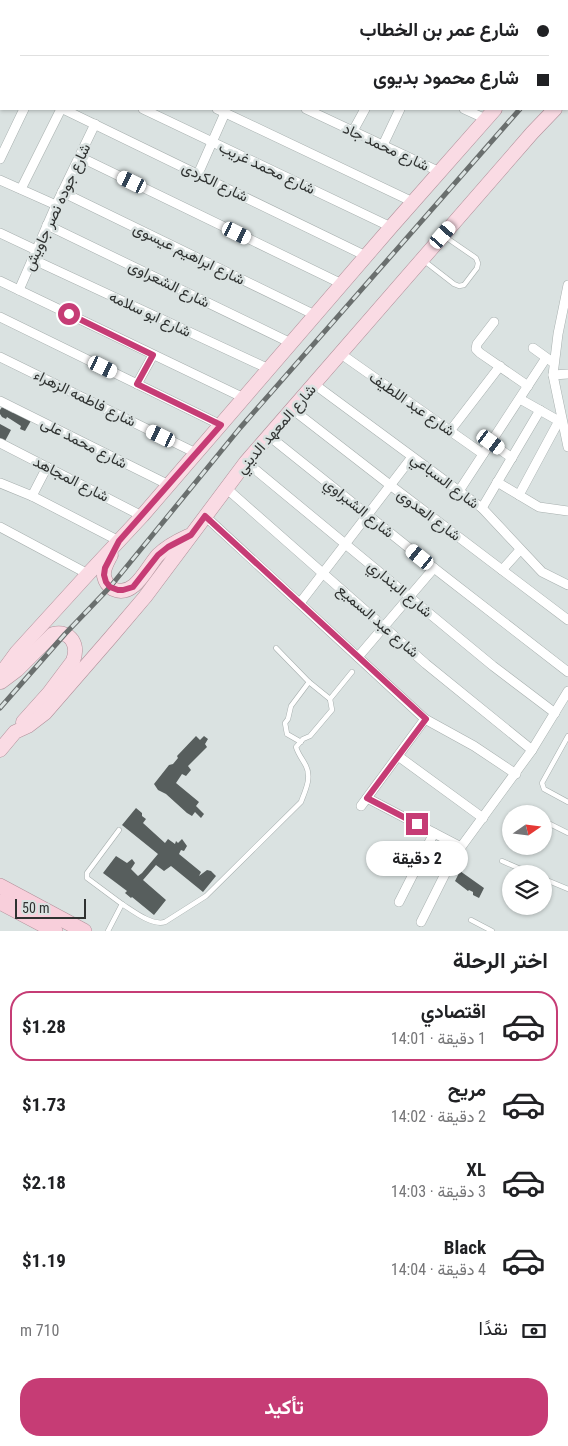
<!DOCTYPE html>
<html lang="ar">
<meta charset="utf-8">
<style>
:root{--surface:#fff;--page:#f2f2f2;--text:#202124;--muted:#757577;--line:#e0e0e0;--accent:#c63c75}
body{margin:0;font-family:"Roboto Condensed",Vazirmatn,sans-serif;background:var(--page);color:var(--text);direction:rtl;height:100vh;display:flex;flex-direction:column;font-size:19px;white-space:nowrap}
*{box-sizing:border-box;margin:0}
p{font-size:16px;color:var(--muted)}
.icon{flex:none;width:28px;height:28px;fill:none;stroke:currentColor;stroke-width:2;stroke-linecap:round;stroke-linejoin:round}
.map{position:relative;height:931px;overflow:hidden;direction:ltr}
.drawer{display:flex;flex-direction:column;background:var(--surface);flex:1}
.drawer>*{flex:none}
.banner{position:absolute;left:0px;top:0px;width:569px;height:110px;box-shadow:0 1px 4px #0004;direction:rtl;display:grid;align-content:center;height:110px;padding:0 20px;background:var(--surface)}
.needle{width:32px;rotate:76deg}
.tools{position:absolute;left:502px;top:805px;display:grid;gap:10px}
.tools a{display:grid;place-items:center;width:50px;height:50px;border-radius:50%;background:var(--surface);box-shadow:0 1px 4px #0004;font-size:25px}
.scale{position:absolute;left:15px;bottom:12px;width:71px;box-sizing:border-box;padding-left:5px;border:2px solid #2f3231;border-top:0;font-size:14px;line-height:18px;white-space:nowrap;color:#2f3231;-webkit-text-stroke:4px #dae2e1;paint-order:stroke}
.end{position:absolute;width:22px;height:22px;margin:-11px;border:6px solid #c63c75;background:#fff;box-shadow:0 0 0 2px #fff}
.from{border-radius:50%}
.bubble{position:absolute;height:35px;border-radius:18px;background:var(--surface);box-shadow:0 1px 4px #0004;font-size:16px;font-weight:700;line-height:35px;text-align:center;direction:rtl}
.car{position:absolute;width:15px;height:30px;margin:-15px -8px;border-radius:6px;box-shadow:0 0 4px 1px #0007;background:linear-gradient(#fff 24%,#345 0 40%,#fff 0 76%,#345 0 86%,#fff 0)}
.banner b{display:flex;align-items:center;gap:18px;height:48px;font-size:19px}
.banner b+b{border-top:1px solid var(--line)}
.banner i{width:12px;height:12px;background:var(--text)}
ul{padding:0;list-style:none}
li{display:flex;align-items:center;gap:15px;height:70px;margin:0 10px 8px;padding:0 10px;border:2px solid transparent;border-radius:20px}
li div{flex:1}
li b{display:block;font-size:19px}
li em{font-style:normal;font-weight:700}
li.active{border-color:var(--accent)}
li>.icon{width:45px;height:45px;stroke-width:1.5}
h2{padding:0 20px;font-size:22px;line-height:60px}
.pay{display:flex;align-items:center;gap:12px;height:55px;padding:0 20px;font-size:19px}
.pay p{margin-inline-start:auto}
.action{display:flex;gap:10px;margin-top:auto;padding:10px 20px}
.action a{flex:1;height:58px;border-radius:20px;background:var(--accent);color:#fff;font-size:20px;font-weight:700;line-height:58px;text-align:center}
.map>svg:first-child{display:block}
.building{fill:#575e5d}
.lines{fill:none;stroke-linecap:round;stroke-linejoin:round}
.service-casing{stroke:#a7afae;stroke-width:5.5}
.minor-casing{stroke:#a7afae;stroke-width:10}
.primary-casing{stroke:#b1909a;stroke-width:15}
.trunk-casing{stroke:#b1909a;stroke-width:16}
.service{stroke:#fff;stroke-width:4.5}
.minor{stroke:#fff;stroke-width:9}
.primary{stroke:#fadbe4;stroke-width:14}
.trunk{stroke:#f8cfdb;stroke-width:15}
.rail-casing{stroke:#6a6f6e;stroke-width:5}
.rail{stroke:#dae2e1;stroke-width:3;stroke-dasharray:9;stroke-linecap:butt}
.route{stroke:#c63c75;stroke-width:6}
.labels{text-anchor:middle;dominant-baseline:central;stroke-width:5;stroke-linejoin:round;paint-order:stroke}
.street-label{font-size:15px;fill:#2f3231;stroke:#dae2e1}
</style>
<div class="map">
<svg width="568" height="931" viewBox="0 0 568 931">
<rect width="100%" height="100%" fill="#dae2e1"/>
<!-- building -->
<g class="building">
<polygon points="2,407 13,413 15,412 32,419 25,431 20,429 21,426 7,417 6,419 2,417 0,414 0,410"/>
<polygon points="0,424 11,430 4,443 0,441"/>
<polygon points="196,736 200,740 204,736 208,739 205,744 207,747 188,766 191,770 186,776 182,774 176,783 199,802 196,806 204,814 201,818 195,812 192,816 187,813 166,794 158,790 154,784 169,765 173,764 178,758 177,756"/>
<polygon points="136,808 142,813 142,816 146,819 143,823 165,843 168,839 175,844 176,841 178,843 182,839 187,846 184,851 181,850 179,854 201,872 199,876 207,870 211,871 216,876 203,892 171,866 164,871 156,865 143,880 166,900 154,915 132,897 131,898 125,893 127,891 103,873 116,856 127,863 132,859 135,863 131,869 138,876 142,873 158,854 122,825"/>
<polygon points="460,871 484,888 479,898 473,895 473,892 469,890 468,891 455,881"/>
</g>
<g class="lines">
<!-- service casing -->
<g class="service-casing">
<g id="service">
<polyline points="423,260 454,284 459,286 464,285 477,268 478,263 476,258 444,236"/>
<polyline points="276,648 309,682 330,699"/>
<polyline points="568,736 542,783 544,789 568,802"/>
<polyline points="301,742 287,734 285,723 288,719 291,706 309,682"/>
<polyline points="544,821 568,833"/>
<polyline points="119,830 87,873 87,878 122,904"/>
<polyline points="502,861 532,874"/>
<polyline points="544,879 568,889"/>
<polyline points="471,920 492,931"/>
<path d="M108,931L122,904C133,911 152,926 165,922L206,896L301,802C305,791 312,778 306,766C303,760 298,754 296,747L303,739L310,736L332,710L330,699L352,672"/>
</g>
</g>
<!-- minor casing -->
<g class="minor-casing">
<g id="minor">
<polyline points="72,0 75,1"/>
<polyline points="154,0 157,1"/>
<polyline points="227,0 230,1"/>
<polyline points="277,0 280,1"/>
<polyline points="381,0 384,1"/>
<polyline points="467,0 469,1"/>
<polyline points="540,0 543,1"/>
<polyline points="37,1 37,0"/>
<polyline points="175,1 176,0"/>
<polyline points="478,1 479,0"/>
<polyline points="525,1 526,0"/>
<polyline points="0,7 1,8"/>
<polyline points="0,41 1,41"/>
<polyline points="0,78 1,79"/>
<polyline points="63,109 366,256"/>
<polyline points="143,109 391,227"/>
<polyline points="217,109 413,202"/>
<polyline points="306,109 440,172"/>
<polyline points="464,109 486,119"/>
<polyline points="353,131 365,109"/>
<polyline points="383,145 400,109"/>
<polyline points="80,157 342,284"/>
<polyline points="0,159 24,109"/>
<polyline points="198,174 225,113"/>
<polyline points="0,180 56,205"/>
<polyline points="21,189 61,109"/>
<polyline points="62,192 315,315"/>
<polyline points="47,225 291,343"/>
<polyline points="0,233 36,250"/>
<polyline points="32,259 269,369"/>
<polyline points="0,281 244,398"/>
<polyline points="568,285 558,334 553,375 568,447"/>
<polyline points="19,290 56,205 95,124"/>
<polyline points="0,317 221,425"/>
<polyline points="494,322 477,344 476,349 480,353 528,386"/>
<polyline points="533,348 551,361"/>
<polyline points="341,354 483,454"/>
<polyline points="0,357 196,453"/>
<polyline points="553,375 568,374"/>
<polyline points="137,384 153,355"/>
<polyline points="314,384 482,508 542,572 568,585"/>
<polyline points="520,399 559,421"/>
<polyline points="0,401 169,485"/>
<polyline points="292,409 390,485 568,620"/>
<polyline points="450,431 500,366"/>
<polyline points="269,436 434,568 568,672"/>
<polyline points="0,443 142,516"/>
<polyline points="491,443 512,458"/>
<polyline points="246,462 493,666 555,713"/>
<polyline points="497,482 539,507 568,511"/>
<polyline points="0,483 32,496 119,541"/>
<polyline points="226,488 426,664 532,750"/>
<polyline points="459,491 546,358"/>
<polyline points="519,495 561,417"/>
<polyline points="32,496 47,467"/>
<polyline points="482,508 540,410"/>
<polyline points="205,516 425,719 474,746 516,774"/>
<polyline points="0,527 88,574"/>
<polyline points="502,570 520,550"/>
<polyline points="300,603 412,457"/>
<polyline points="358,657 434,568"/>
<polyline points="398,756 483,818"/>
<polyline points="367,798 461,847"/>
<polyline points="361,806 425,719"/>
<polyline points="399,902 434,833"/>
<polyline points="421,922 449,866 461,847 532,750 568,691"/>
</g>
</g>
<!-- primary casing -->
<g class="primary-casing">
<g id="primary">
<path d="M111,555C108,561 103,568 104,576C105,581 108,586 113,589C134,599 147,567 158,555C166,547 177,541 188,536"/>
<polyline points="0,675 17,652 88,574 142,516 391,227 495,109"/>
<path d="M1,682L17,670L53,634C71,630 79,645 73,661L49,693L23,722"/>
<polyline points="0,750 15,732 28,726 45,713 111,637 145,597 246,462 532,133 555,109"/>
</g>
</g>
<!-- trunk casing -->
<g class="trunk-casing">
<g id="trunk">
<polyline points="0,886 84,931"/>
<polyline points="0,902 55,931"/>
</g>
</g>
<!-- service -->
<use href="#service" class="service"/>
<!-- minor -->
<use href="#minor" class="minor"/>
<!-- primary -->
<use href="#primary" class="primary"/>
<!-- trunk -->
<use href="#trunk" class="trunk"/>
<!-- rail casing -->
<g class="rail-casing">
<polyline id="rail" points="0,708 65,634 110,587 240,428 520,109"/>
</g>
<!-- rail -->
<use href="#rail" class="rail"/>
</g>
<g class="lines">
<!-- route -->
<polyline class="route" points="69,314 153,355 137,384 221,425 119,541 105,568 104,575 106,582 110,587 118,590 123,590 133,587 158,555 168,547 191,535 205,516 426,719 367,798 417,824"/>
</g>
<g class="labels">
<!-- street labels -->
<g class="street-label">
<text transform="translate(386 147) rotate(25)">شارع محمد جاد</text>
<text transform="translate(267 168) rotate(25)">شارع محمد غريب</text>
<text transform="translate(215 182) rotate(26)">شارع الكردى</text>
<text transform="translate(57 207) rotate(-65)">شارع جوده نصر جاويش</text>
<text transform="translate(189 254) rotate(26)">شارع ابراهيم عيسوى</text>
<text transform="translate(169 284) rotate(26)">شارع الشعراوى</text>
<text transform="translate(150 314) rotate(25)">شارع ابو سلامه</text>
<text transform="translate(85 398) rotate(26)">شارع فاطمه الزهراء</text>
<text transform="translate(412 404) rotate(35)">شارع عبد اللطيف</text>
<text transform="translate(276 429) rotate(-49)">شارع المعهد الديني</text>
<text transform="translate(84 443) rotate(27)">شارع محمد على</text>
<text transform="translate(71 479) rotate(27)">شارع المجاهد</text>
<text transform="translate(445 481) rotate(37)">شارع السباعي</text>
<text transform="translate(359 508) rotate(39)">شارع الشبراوي</text>
<text transform="translate(429 515) rotate(37)">شارع العدوى</text>
<text transform="translate(400 589) rotate(40)">شارع البنداري</text>
<text transform="translate(378 621) rotate(41)">شارع عبد السميع</text>
</g>
</g>
</svg>
<div class="tools">
<a><svg class="needle" viewBox="-14 -14 28 28"><path d="M0-13l5 13h-10z" fill="#e53935"/><path d="M0 13l5-13h-10z" fill="#757577"/></svg></a>
<a><svg class="icon" aria-label="layers" viewBox="0 0 24 24"><path d="M12 4l9 5-9 5-9-5zM3 14l9 5 9-5"/></svg></a>
</div>
<div class="scale">50 m</div>
<i class="end from" style="left:69px;top:314px"></i>
<i class="end" style="left:417px;top:824px"></i>
<div class="bubble" style="left:366px;top:841px;width:102px">2 دقيقة</div>
<i class="car" style="left:132px;top:182px;rotate:296deg"></i>
<i class="car" style="left:237px;top:233px;rotate:116deg"></i>
<i class="car" style="left:443px;top:235px;rotate:41deg"></i>
<i class="car" style="left:103px;top:367px;rotate:116deg"></i>
<i class="car" style="left:161px;top:436px;rotate:296deg"></i>
<i class="car" style="left:491px;top:442px;rotate:126deg"></i>
<i class="car" style="left:420px;top:557px;rotate:309deg"></i>
<div class="banner">
<b><i class="from"></i>شارع عمر بن الخطاب</b>
<b><i></i>شارع محمود بديوى</b>
</div>
</div>
<section class="drawer">
<h2>اختر الرحلة</h2>
<ul>
<li class="active"><svg class="icon" aria-label="car" viewBox="0 0 24 24"><path d="M5 17H2v-5l4-1 3-4h7l3 4 3 1v5h-3M9 17h6M6 11h13"/><circle cx="7" cy="17" r="2"/><circle cx="17" cy="17" r="2"/></svg><div><b>اقتصادي</b><p>1 دقيقة · 14:01</p></div><em>$1.28</em></li>
<li><svg class="icon" aria-label="car" viewBox="0 0 24 24"><path d="M5 17H2v-5l4-1 3-4h7l3 4 3 1v5h-3M9 17h6M6 11h13"/><circle cx="7" cy="17" r="2"/><circle cx="17" cy="17" r="2"/></svg><div><b>مريح</b><p>2 دقيقة · 14:02</p></div><em>$1.73</em></li>
<li><svg class="icon" aria-label="car" viewBox="0 0 24 24"><path d="M5 17H2v-5l4-1 3-4h7l3 4 3 1v5h-3M9 17h6M6 11h13"/><circle cx="7" cy="17" r="2"/><circle cx="17" cy="17" r="2"/></svg><div><b>XL</b><p>3 دقيقة · 14:03</p></div><em>$2.18</em></li>
<li><svg class="icon" aria-label="car" viewBox="0 0 24 24"><path d="M5 17H2v-5l4-1 3-4h7l3 4 3 1v5h-3M9 17h6M6 11h13"/><circle cx="7" cy="17" r="2"/><circle cx="17" cy="17" r="2"/></svg><div><b>Black</b><p>4 دقيقة · 14:04</p></div><em>$1.19</em></li>
</ul>
<div class="pay"><svg class="icon" aria-label="cash" viewBox="0 0 24 24"><path d="M3 7h18v10H3z"/><circle cx="12" cy="12" r="2"/></svg>نقدًا<p>710 m</p></div>
<div class="action"><a>تأكيد</a></div>
</section>
